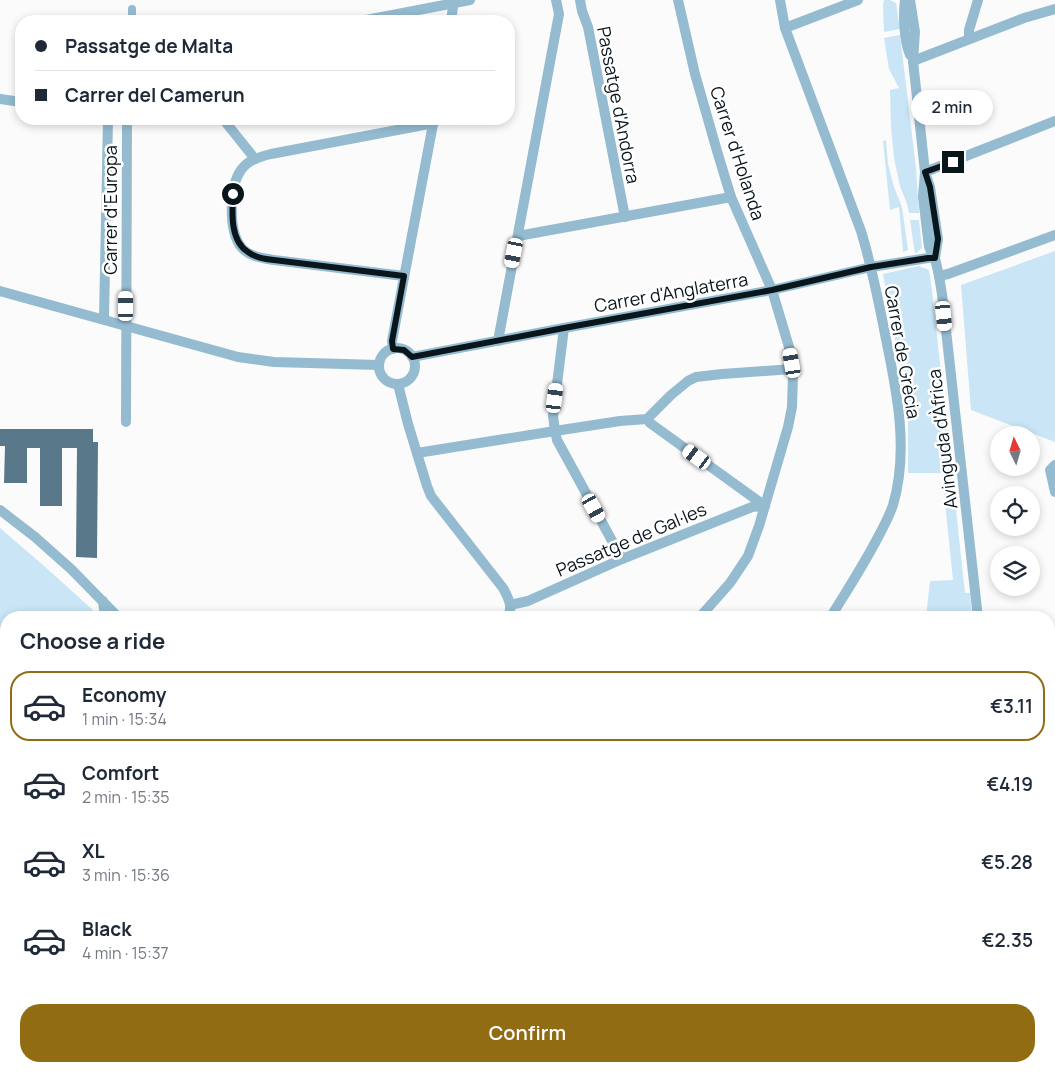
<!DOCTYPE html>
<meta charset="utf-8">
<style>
:root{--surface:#fff;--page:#f6f6f7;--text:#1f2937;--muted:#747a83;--line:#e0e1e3;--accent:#916c12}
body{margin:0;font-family:Manrope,sans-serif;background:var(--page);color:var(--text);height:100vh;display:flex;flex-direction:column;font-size:19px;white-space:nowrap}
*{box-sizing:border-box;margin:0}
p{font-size:16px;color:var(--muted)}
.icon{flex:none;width:28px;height:28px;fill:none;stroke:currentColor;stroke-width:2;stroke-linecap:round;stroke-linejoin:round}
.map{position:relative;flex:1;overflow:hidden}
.side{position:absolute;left:0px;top:611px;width:1055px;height:461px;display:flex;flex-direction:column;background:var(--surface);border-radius:20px 20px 0 0;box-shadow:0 2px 8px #0003}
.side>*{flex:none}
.guide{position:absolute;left:15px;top:15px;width:500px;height:110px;border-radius:20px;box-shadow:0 2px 8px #0003;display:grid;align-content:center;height:110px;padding:0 20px;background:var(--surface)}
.needle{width:32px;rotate:355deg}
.controls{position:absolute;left:990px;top:426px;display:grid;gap:10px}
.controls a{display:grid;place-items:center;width:50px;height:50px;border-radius:50%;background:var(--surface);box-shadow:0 2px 8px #0003;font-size:25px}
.end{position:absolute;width:22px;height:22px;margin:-11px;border:6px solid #09161c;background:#fff;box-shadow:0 0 0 2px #fff}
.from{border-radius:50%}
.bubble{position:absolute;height:35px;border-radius:18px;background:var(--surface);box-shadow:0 2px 8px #0003;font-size:16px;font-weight:600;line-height:35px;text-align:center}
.car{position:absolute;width:15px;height:30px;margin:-15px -8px;border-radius:6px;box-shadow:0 0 4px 1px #0007;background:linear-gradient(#fff 24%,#345 0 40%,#fff 0 76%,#345 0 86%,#fff 0)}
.guide b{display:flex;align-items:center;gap:18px;height:48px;font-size:19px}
.guide b+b{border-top:1px solid var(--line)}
.guide i{width:12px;height:12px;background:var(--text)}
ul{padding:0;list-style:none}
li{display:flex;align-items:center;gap:15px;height:70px;margin:0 10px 8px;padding:0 10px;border:2px solid transparent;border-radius:20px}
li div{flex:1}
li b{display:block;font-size:19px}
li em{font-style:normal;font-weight:600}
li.on{border-color:var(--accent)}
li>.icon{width:45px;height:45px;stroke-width:1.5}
h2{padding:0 20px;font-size:22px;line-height:60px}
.button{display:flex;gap:10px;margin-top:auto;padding:10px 20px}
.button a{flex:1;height:58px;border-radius:20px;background:var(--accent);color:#fff;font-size:20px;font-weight:600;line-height:58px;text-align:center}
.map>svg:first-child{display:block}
.green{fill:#c9e5f6}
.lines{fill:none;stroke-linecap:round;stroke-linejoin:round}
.stream{stroke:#4bacdc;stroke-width:3}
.building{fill:#59798a}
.pedestrian{stroke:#95bbd0;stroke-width:8}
.minor{stroke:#95bbd0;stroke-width:10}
.route{stroke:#09161c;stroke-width:6}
.labels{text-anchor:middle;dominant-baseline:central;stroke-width:5;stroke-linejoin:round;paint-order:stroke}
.street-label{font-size:18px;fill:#09161c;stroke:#fff}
</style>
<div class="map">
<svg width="1055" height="1072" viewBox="0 0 1055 1072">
<rect width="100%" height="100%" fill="#fbfbfb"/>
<!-- green -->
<g class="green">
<polygon points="884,0 890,0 896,3 900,29 884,32 883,5"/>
<polygon points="900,35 916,168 919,213 909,213 907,204 900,186 894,158 891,127 890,90 899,88 889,69 884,38"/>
<polygon points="886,140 888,164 894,187 902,207 908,250 903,252 899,207 890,210 883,141"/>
<polygon points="910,220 919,220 922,248 915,254"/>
<polygon points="1055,251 1055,442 971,410 961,285"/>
<polygon points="919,266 929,270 932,290 965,593 970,593 972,617 926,617 930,581 953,580 942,473 908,473 908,411 903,383 883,274"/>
<polygon points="0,528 43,565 94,611 94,617 6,618 6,1066 1049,1066 1049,1022 1055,1021 1055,1072 0,1072"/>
</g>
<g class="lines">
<!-- stream -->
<polyline class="stream" points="768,1072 769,1066"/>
</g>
<!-- building -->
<polygon class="building" points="0,429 93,429 93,442 98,442 97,558 76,557 77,448 62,448 62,506 40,506 40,448 27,448 27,483 4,483 5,446 0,446"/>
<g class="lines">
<!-- pedestrian -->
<polyline class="pedestrian" points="118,21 132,21 132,9"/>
<!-- minor -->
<g class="minor">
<polyline points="580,0 582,11 588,27 625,217"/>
<polyline points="678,0 695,74 717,151 731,197 772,290 789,347 793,374 792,407 788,427 759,526 748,556 730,583 699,618"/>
<path d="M780,0L785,28L861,231C872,267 879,303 886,339C897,392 909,451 893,505C889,517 883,528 877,539C863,566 846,592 830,618"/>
<path d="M905,0C903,16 904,41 910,55"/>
<polyline points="910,0 915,32 913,61 925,172 923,197 929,247 933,256 935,258 939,276 942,294 978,618"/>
<polyline points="361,21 470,0"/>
<polyline points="451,21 454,0"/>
<polyline points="785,28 858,0"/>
<polyline points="969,39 969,30 978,0"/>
<polyline points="913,61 1024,18 1055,9"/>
<polyline points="0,99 21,102"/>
<polyline points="223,119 255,159"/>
<polyline points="925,172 1055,121"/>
<polyline points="927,178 930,187 938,239 935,258"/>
<polyline points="518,236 731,197"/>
<path d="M404,276L274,260C263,258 250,257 242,248C228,232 229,187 241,170C248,160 259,157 271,154L434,123"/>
<polyline points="939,276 948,274 1055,235"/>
<polyline points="0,291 238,357 274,362 379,365"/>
<polyline points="104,319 108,119"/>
<polyline points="564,328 553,416 555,431 557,440 622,559"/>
<polyline points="498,341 559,14 556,0"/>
<circle cx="397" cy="366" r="18"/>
<polyline points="393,349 392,341 434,119"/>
<polyline points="412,357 564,328 772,290 871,267 928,258 935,258"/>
<path d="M398,384L408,424L427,486L431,496L503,588C508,597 514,608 507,618"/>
<polyline points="647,419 650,423 765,506"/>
<polyline points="126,422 127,119"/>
<polyline points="417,453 555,431 620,421 647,419 671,395 688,381 696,377 722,374 792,369"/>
<polyline points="1055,465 1050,470 1055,492"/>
<polyline points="0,510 35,537 71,569 119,618"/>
<polyline points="103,601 105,618"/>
<polyline points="510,605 528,601 622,559 752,507 765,506"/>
<polyline points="1049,719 1055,721"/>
<polyline points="1049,828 1055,831"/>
<polyline points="1049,934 1055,933"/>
</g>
</g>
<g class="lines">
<!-- route -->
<path class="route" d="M233,194C232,213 230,241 248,252C256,258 265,259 274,260L404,276L392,341L393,349L404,350L412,357L564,328L772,290L871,267L928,258H935L938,239L930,187L925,172L953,162"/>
</g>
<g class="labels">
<!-- street labels -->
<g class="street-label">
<text transform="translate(619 105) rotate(79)">Passatge d'Andorra</text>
<text transform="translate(738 153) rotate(72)">Carrer d'Holanda</text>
<text transform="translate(110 210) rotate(-90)">Carrer d'Europa</text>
<text transform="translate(671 292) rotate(-10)">Carrer d'Anglaterra</text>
<text transform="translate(903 352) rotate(80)">Carrer de Grècia</text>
<text transform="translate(942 439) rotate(-97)">Avinguda d'Àfrica</text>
<text transform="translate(631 539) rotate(-23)">Passatge de Gal·les</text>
</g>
</g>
</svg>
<div class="controls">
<a><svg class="needle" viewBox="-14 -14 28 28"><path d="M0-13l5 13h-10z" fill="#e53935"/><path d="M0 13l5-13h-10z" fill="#747a83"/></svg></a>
<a><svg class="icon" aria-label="locate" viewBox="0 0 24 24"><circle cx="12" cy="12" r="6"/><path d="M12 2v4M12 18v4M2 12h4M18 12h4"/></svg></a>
<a><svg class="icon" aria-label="layers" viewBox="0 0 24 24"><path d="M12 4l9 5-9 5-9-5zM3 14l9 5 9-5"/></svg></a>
</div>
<i class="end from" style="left:233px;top:194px"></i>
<i class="end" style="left:953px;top:162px"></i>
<div class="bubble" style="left:911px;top:90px;width:82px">2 min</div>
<i class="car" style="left:514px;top:253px;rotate:191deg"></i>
<i class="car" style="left:126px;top:306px;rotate:0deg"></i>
<i class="car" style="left:944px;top:316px;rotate:174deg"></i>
<i class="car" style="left:792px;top:363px;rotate:350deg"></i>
<i class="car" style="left:555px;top:398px;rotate:7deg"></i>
<i class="car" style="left:697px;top:457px;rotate:306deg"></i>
<i class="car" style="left:594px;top:508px;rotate:151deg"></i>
<div class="guide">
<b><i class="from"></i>Passatge de Malta</b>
<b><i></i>Carrer del Camerun</b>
</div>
<section class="side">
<h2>Choose a ride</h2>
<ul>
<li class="on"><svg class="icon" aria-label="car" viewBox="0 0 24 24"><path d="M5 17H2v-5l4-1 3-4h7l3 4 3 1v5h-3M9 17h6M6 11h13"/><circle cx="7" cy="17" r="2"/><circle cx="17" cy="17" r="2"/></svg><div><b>Economy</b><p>1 min · 15:34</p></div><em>€3.11</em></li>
<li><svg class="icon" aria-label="car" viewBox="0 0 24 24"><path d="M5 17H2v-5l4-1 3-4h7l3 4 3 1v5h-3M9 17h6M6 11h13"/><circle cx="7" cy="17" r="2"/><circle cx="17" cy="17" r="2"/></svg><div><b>Comfort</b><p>2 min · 15:35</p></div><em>€4.19</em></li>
<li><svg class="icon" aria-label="car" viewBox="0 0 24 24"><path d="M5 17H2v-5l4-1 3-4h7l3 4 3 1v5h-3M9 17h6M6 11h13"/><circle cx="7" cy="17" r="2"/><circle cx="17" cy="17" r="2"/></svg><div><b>XL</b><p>3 min · 15:36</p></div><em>€5.28</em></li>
<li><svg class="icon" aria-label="car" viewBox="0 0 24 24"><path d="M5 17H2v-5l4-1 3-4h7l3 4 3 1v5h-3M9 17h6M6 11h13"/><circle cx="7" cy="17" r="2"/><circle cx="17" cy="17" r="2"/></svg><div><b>Black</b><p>4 min · 15:37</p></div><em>€2.35</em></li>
</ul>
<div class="button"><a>Confirm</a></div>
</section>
</div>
